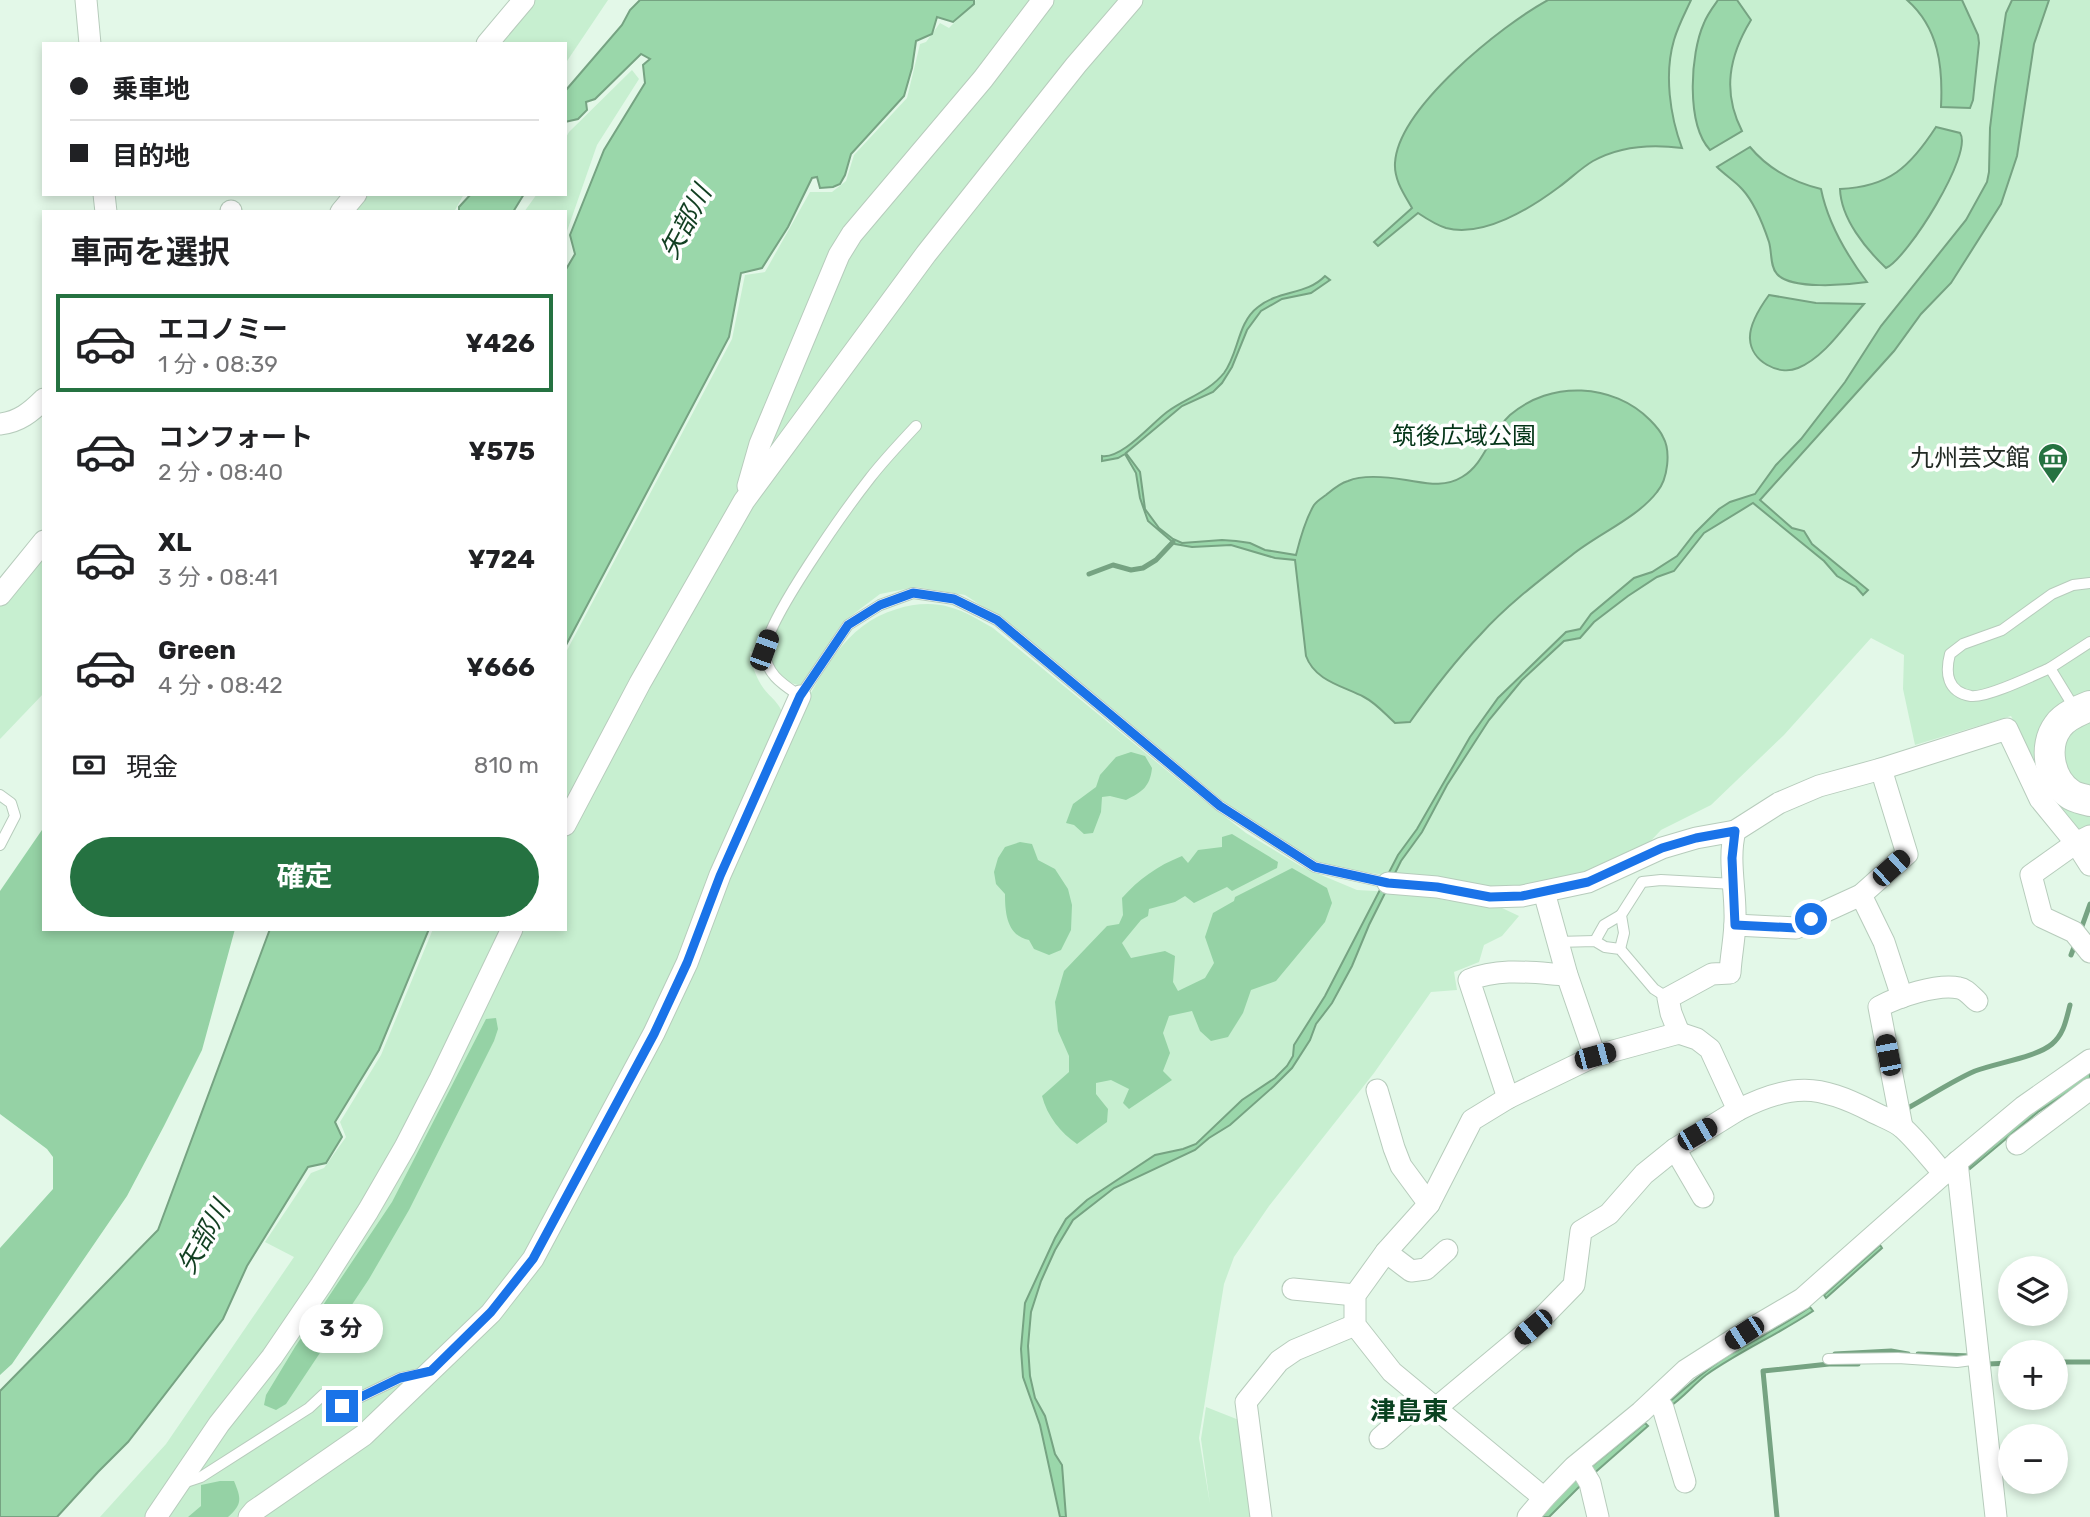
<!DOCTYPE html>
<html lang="ja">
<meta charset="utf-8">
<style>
:root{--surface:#fff;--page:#f6f6f6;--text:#202124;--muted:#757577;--line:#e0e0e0;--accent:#257241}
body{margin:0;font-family:Rubik,"Noto Sans JP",sans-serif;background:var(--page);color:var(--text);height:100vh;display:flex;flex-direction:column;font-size:26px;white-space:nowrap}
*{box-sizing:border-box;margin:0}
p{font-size:23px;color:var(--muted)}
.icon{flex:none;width:38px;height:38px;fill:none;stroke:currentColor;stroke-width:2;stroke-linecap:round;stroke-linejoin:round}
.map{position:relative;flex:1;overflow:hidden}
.details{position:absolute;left:42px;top:210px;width:525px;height:721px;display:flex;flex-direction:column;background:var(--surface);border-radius:0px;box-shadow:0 4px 10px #0003}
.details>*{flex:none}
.banner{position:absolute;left:42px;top:42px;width:525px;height:154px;border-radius:0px;box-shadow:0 4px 10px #0003;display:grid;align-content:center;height:154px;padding:0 28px;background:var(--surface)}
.controls{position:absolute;left:1998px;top:1256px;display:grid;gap:14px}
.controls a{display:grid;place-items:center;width:70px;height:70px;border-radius:50%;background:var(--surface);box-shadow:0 4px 10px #0003;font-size:35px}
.end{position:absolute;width:32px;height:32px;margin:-16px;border:9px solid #1a73e8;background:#fff;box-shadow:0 0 0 4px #fff}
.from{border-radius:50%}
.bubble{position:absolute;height:49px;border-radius:24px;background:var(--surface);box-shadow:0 4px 10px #0003;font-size:23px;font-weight:700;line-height:49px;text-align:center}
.car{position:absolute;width:21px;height:42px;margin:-21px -10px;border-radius:9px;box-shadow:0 0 5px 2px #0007;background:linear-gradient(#222 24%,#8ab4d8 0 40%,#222 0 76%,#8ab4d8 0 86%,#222 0)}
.banner b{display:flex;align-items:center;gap:24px;height:66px;font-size:26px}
.banner b+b{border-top:2px solid var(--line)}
.banner i{width:18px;height:18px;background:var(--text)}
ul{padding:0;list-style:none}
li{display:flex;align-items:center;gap:21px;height:98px;margin:0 14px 10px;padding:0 14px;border:4px solid transparent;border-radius:0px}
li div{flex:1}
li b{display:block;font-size:26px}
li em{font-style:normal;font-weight:700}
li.on{border-color:var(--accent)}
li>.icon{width:63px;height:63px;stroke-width:1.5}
h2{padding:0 28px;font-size:32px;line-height:84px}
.pay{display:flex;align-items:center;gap:18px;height:77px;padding:0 28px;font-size:26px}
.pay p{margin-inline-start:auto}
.action{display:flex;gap:14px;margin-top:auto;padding:14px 28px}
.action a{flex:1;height:80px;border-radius:42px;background:var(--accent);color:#fff;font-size:28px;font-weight:700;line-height:80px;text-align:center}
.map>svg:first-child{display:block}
.green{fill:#c7efd0}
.forest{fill:#95d2a5}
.water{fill:#9ad7aa;stroke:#76a382;stroke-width:2}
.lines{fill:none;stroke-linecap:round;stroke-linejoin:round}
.stream{stroke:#76a382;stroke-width:5}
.lane-casing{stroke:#b7ccbc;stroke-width:12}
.street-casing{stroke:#b7ccbc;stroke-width:23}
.secondary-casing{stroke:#b7ccbc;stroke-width:32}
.lane{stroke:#fff;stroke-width:10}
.street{stroke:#fff;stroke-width:21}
.secondary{stroke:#fff;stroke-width:30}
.route{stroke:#1a73e8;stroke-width:9}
.labels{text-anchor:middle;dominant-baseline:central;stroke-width:7;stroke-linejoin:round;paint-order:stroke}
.park-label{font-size:24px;fill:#043518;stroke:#fff}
.poi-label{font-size:24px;fill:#222a24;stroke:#fff;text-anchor:end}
.water-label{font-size:26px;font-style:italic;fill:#113f21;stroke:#fff}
.neighbourhood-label{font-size:26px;font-weight:bold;fill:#0a4221;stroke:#fff}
</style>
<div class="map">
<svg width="2090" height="1517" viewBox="0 0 2090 1517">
<rect width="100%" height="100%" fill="#e3f8e8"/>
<!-- green -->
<g class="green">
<polygon points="527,0 608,0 565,64 565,44 489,44"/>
<path d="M976,0H2090V830L2081,833L2057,807L2011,716L1915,745L1903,689L1904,655L1871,638L1784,735L1711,805L1661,830L1645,847L1592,875L1519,894L1364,872L1320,864L1295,853L1227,804L1013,626L965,595L916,587L880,594L843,622L802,685C788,685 783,677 774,668C768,661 758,655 750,651C751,664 756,678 764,689C773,700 779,702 784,717L796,721C820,676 844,624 897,609C913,604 932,602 949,607C965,611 979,620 993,628L1193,792L1246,833L1302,867L1357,890L1411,893L1450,901L1518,900L1502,908L1519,916L1502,936L1484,945L1479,962L1454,972L1457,990L1431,992L1374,1073L1269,1206L1234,1257L1224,1284L1199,1438L1210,1504L1201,1439L1206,1407L1239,1420L1253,1517H100L166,1444L294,1257L265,1242L311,1173L324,1168L346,1137L340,1122L381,1055L433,929H565V654L732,339L745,275L765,272L810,192H832L846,181L854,155L907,98L920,44L926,42L940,23L949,28Z"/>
<polygon points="632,70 639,79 597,145 565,237 565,212 524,212 537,194 565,194 565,139 569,132"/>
<polygon points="359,194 464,194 454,212 343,212"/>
<polygon points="44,549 44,693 0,739 0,599"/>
</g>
<!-- forest -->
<g class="forest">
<path d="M1131,752L1145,756L1152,768C1150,787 1142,792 1126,800L1110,796L1102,797L1101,812L1093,833L1084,834L1074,825L1066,823L1073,804L1096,787L1100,775L1116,757Z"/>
<polygon points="44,827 44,929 235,929 202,1050 164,1126 127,1196 12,1364 0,1375 0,1248 53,1189 53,1157 47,1149 0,1114 0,891"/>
<path d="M1232,834L1278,862L1277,868L1232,891L1227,887L1194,903L1185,896L1175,902L1149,909L1148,916L1141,920L1122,943L1131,958L1165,951L1175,956L1173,982L1178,991L1205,978L1214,963L1205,937L1213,913L1234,901L1235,897L1292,868L1327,888L1332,903L1325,922L1276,981L1251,990L1243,1013L1228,1037L1211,1041L1200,1031L1192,1011L1169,1016L1163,1033L1170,1053L1163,1071L1172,1080L1129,1109L1123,1103L1129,1089L1111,1080L1096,1083V1094L1108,1109L1107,1122L1077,1144C1061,1133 1047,1116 1042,1096L1069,1072V1056L1058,1031L1055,1002L1064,971L1107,926L1119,924L1123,915L1122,898C1139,879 1157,866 1182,856L1188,863L1198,850L1222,847V837Z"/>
<path d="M1020,842L1032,844L1038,860L1055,869L1068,889L1072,905L1071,930L1061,950L1049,955L1034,949L1029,940C1007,936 1005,913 1005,894L996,884L994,872L998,858L1005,847Z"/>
<polygon points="496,1018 498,1029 494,1041 409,1210 369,1279 286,1404 276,1410 264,1405 266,1395 295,1347 392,1202 486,1019"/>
<path d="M220,1481H234C241,1498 243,1504 228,1517H188L201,1506V1485Z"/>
</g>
<!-- water -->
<g class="water">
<polygon points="640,0 974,0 974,4 953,22 937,17 932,34 916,41 912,68 904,96 851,154 845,175 840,184 833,187 820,188 817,177 812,178 788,227 762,268 741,273 729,337 565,647 565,271 575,254 570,235 604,150 645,83 643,65 650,59 641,54 595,99 586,102 587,110 578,119 565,122 566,90 622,25 630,10"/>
<path d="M1548,0H1691C1685,13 1678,26 1674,40C1664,74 1670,116 1682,148C1652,144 1620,146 1593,161C1581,168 1570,179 1559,187C1531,208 1483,238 1446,228C1436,225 1427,219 1418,213L1378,246L1374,242L1412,208C1404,194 1394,180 1395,163C1398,108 1502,25 1548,0Z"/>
<path d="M1718,0H1737L1751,20C1729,56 1722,92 1742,131L1710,150C1686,124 1690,54 1704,23C1707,15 1713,7 1718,0Z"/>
<path d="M1907,0H1962L1978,35L1979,43L1973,100L1970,108L1941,107C1943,67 1939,28 1907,0Z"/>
<polygon points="2012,0 2049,0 2034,44 2017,156 2001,204 1951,283 1921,314 1894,351 1760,500 1792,528 1804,531 1812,544 1868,590 1863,595 1856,587 1837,576 1824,561 1753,503 1704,533 1674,571 1657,577 1628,596 1594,622 1580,638 1564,641 1522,680 1489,720 1447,785 1422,832 1401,861 1369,925 1352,966 1332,1003 1316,1024 1310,1040 1292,1068 1274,1086 1230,1125 1209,1138 1195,1150 1114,1188 1073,1220 1055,1250 1041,1281 1031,1312 1028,1346 1030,1376 1035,1398 1045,1416 1055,1454 1062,1465 1066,1517 1060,1517 1040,1425 1023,1377 1021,1349 1025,1303 1055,1238 1066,1219 1087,1200 1155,1155 1183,1149 1196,1144 1242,1100 1275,1078 1287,1066 1293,1056 1294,1045 1325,996 1398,855 1417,829 1470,737 1498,698 1566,632 1580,629 1591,614 1634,578 1652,572 1677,556 1695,533 1719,509 1730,502 1755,494 1776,465 1801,439 1845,382 1881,326 1966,220 1987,182 1989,172 1990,128 1995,87 2006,13"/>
<path d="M1936,127L1960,133C1974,153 1907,259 1886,268C1866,249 1841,219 1840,189C1889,187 1910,167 1936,127Z"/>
<path d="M1750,147C1769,170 1793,182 1821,189C1828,224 1846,254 1867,282C1847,285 1791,290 1777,274C1770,267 1772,252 1769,242C1763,224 1755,203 1742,189C1735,181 1725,175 1717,167Z"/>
<polygon points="471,194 524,194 513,212 459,212 459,207"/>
<path d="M1325,276L1330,280L1311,293L1282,299L1261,311L1247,330L1232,367L1222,383L1213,392L1182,406L1126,453L1140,472L1145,509L1159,528L1173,539L1182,543L1222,540L1236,541L1250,543L1265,550L1296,555C1300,539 1305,520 1314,505C1317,501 1322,498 1326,495C1332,490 1340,483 1348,481C1364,474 1388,477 1406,480C1426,483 1444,488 1462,477C1485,464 1490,433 1510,415C1551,380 1613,383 1650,420C1655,425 1660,430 1663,437C1671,451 1668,479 1657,492C1637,518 1598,534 1572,555C1540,580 1507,605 1480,635C1454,662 1432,691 1410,722L1395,723C1385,714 1376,703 1364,697C1343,686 1315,681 1306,656L1295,560L1275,558L1231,545L1192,547L1175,544L1148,521L1140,498L1136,473L1125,454L1118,458L1102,461V456C1122,459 1151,424 1167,412C1186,398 1209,392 1224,373C1239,353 1237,323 1258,307C1279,290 1307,295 1325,276Z"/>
<path d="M1769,295L1816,303L1864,304C1845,325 1825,357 1798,368C1778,376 1751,361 1750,339C1749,324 1761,306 1769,295Z"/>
<polygon points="270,929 429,929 379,1050 335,1122 342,1137 326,1163 308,1167 247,1266 223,1319 128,1442 98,1472 57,1517 0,1517 0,1391 158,1230"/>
<polygon points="2090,1072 2090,1078 2038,1112 1970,1169 1969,1167 2030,1113"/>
<polygon points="1880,1245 1882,1248 1826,1298 1824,1295"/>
<path d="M1810,1307L1813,1311C1779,1334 1740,1351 1706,1375C1693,1385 1683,1398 1669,1407V1402C1690,1384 1710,1366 1734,1352C1760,1337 1786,1324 1810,1307Z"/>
<polygon points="1645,1423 1648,1426 1583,1483 1549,1517 1538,1517 1576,1479"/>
</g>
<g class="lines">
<!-- stream -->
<g class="stream">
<polyline points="1089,574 1113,565 1131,570 1143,568 1156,560 1173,542"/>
<polyline points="2081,929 2090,904"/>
<polyline points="2071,955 2076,942"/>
<path d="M1902,1109L1908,1108C1930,1096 1952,1081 1975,1071C1996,1063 2037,1057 2052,1044C2064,1034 2066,1020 2070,1005"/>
<polyline points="1835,1354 1891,1351 1908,1354"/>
<polyline points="1918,1354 1971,1356"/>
<polyline points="1983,1362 1988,1364 2011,1363"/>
<polyline points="2056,1362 2090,1362"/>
<polyline points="1777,1517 1763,1371 1829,1364 1858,1364"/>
</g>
<!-- lane casing -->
<g class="lane-casing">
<g id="lane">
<path d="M916,426C900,443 884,460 870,478C848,506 764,623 765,652C766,675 784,685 800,696L848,625L880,605L913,593L954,599L997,620L1220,806L1315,867L1388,883"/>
<polyline points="2050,668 2090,642"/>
<path d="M2075,709L2050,668C2034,675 1987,698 1971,696C1947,692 1945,673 1950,654L1963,644L2002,630L2052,594L2073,585L2090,583"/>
<polyline points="0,795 11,803 15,816 0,845"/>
<polyline points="1595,941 1604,925 1621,915"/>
<polyline points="1557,942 1595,941 1605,947 1620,949 1654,989 1668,998"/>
<polyline points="1620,949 1624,933 1621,915 1642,882 1661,880 1734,884"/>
<polyline points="1828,1359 1898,1358 1957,1362 1979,1359"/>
<polyline points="183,1483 201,1477 309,1408 324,1394 342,1406 400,1378 424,1373"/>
</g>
</g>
<!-- street casing -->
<g class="street-casing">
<g id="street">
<polyline points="86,0 90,44"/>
<polyline points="487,44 524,0"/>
<polyline points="104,194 106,212"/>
<polyline points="231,211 231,212"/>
<polyline points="341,212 356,194"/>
<path d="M0,424C19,422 31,412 44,399"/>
<polyline points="748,486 760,444 839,255 852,234 983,79 1043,0"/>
<polyline points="0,595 44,541"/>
<polyline points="565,825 640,683 744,501 926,254 1076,65 1132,0"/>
<polyline points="2090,836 2076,843 2031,875 2042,917 2074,932 2090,952"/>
<polyline points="1388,883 1437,887 1490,897 1522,896 1588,882 1662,848 1696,838 1735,831"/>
<polyline points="1544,892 1567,975 1595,1056"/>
<polyline points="1861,895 1884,942 1902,997"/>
<polyline points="1735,925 1796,928 1826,911 1861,895 1907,854 1881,769"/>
<path d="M1679,1033L1671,1013L1668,998L1712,974L1730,973C1731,953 1736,933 1735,913C1735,887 1728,857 1735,831L1779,803L1819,786L1881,769L2007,729L2040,799L2076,843L2090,865"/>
<polyline points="1377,1090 1394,1148 1401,1166 1429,1204"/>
<path d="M1508,1098L1469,980C1500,967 1534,973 1567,975"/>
<path d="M1902,1127L1879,1007C1897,997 1938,983 1959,988C1966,989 1971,996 1977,1001"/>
<polyline points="2017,1144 2090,1089"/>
<polyline points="1675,1149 1703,1197"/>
<polyline points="1957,1162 1996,1517"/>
<polyline points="1386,1252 1411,1271 1426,1269 1447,1250"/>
<polyline points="1293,1289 1355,1295"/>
<polyline points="1656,1399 1663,1408 1685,1482"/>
<polyline points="1436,1408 1533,1327 1574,1285 1581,1231 1609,1214 1644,1174 1675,1149 1738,1110"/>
<polyline points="1380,1438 1424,1399"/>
<polyline points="1579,1465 1590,1483 1598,1517"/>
<path d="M1544,1498L1392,1372L1355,1325V1295L1386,1252L1429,1204L1472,1120L1508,1098L1595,1056L1679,1033L1697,1039L1710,1049L1738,1110C1791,1083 1819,1084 1871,1111C1882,1117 1896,1121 1904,1129C1919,1143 1931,1159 1944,1174"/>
<polyline points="156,1517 219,1424 272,1357 321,1285 368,1211 405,1147 440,1079 512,929"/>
<polyline points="249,1517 254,1511 364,1435 491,1313 533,1259 654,1033 687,963 720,875 800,696"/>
<polyline points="1261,1517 1246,1402 1279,1361 1295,1350 1355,1325"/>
<polyline points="1528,1517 1544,1498 1574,1467 1641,1412 1686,1370 1744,1333 1802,1299 1957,1162 2023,1107 2090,1060"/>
</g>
</g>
<!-- secondary casing -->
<g class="secondary-casing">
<path id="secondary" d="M2090,706C2080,710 2065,716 2058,726C2043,746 2049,780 2070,794C2075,798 2084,799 2090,801"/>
</g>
<!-- lane -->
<use href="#lane" class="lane"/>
<!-- street -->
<use href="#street" class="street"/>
<!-- secondary -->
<use href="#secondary" class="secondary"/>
</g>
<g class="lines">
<!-- route -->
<polyline class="route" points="342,1406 400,1378 431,1371 491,1312 533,1259 654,1034 687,963 720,876 800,696 848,625 880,605 913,593 954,599 997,620 1220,806 1315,867 1388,883 1437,887 1490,897 1522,896 1588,882 1662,848 1696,838 1735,831 1732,858 1735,925 1796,928 1811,919"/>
</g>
<!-- icons -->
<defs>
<g id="museum-pin" transform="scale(1.575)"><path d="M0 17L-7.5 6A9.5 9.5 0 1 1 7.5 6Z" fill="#257241" stroke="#fff"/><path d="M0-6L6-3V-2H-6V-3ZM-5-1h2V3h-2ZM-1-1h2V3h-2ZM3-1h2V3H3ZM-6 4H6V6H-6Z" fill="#fff"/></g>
</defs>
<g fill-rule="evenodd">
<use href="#museum-pin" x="2053" y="458"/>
</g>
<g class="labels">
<!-- park labels -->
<g class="park-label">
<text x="1464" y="436">筑後広域公園</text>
</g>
<!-- poi labels -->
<g class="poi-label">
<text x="2030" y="458">九州芸文館</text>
</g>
<!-- water labels -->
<g class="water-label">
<text transform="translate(686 222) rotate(-62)">矢部川</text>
<text transform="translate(204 1237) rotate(-61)">矢部川</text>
</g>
<!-- neighbourhood labels -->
<g class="neighbourhood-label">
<text x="1409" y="1411">津島東</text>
</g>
</g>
</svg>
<div class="controls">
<a><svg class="icon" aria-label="layers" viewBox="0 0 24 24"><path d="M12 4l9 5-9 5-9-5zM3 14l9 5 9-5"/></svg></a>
<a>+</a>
<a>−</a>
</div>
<i class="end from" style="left:1811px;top:919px"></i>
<i class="end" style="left:342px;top:1406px"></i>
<div class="bubble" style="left:299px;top:1304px;width:84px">3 分</div>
<i class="car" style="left:764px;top:650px;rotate:20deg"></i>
<i class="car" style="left:1891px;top:868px;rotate:48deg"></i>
<i class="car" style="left:1888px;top:1055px;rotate:349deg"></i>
<i class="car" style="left:1595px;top:1056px;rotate:75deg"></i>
<i class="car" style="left:1697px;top:1134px;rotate:60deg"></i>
<i class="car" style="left:1533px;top:1327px;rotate:230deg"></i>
<i class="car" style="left:1744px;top:1333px;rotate:237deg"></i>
<div class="banner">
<b><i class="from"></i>乗車地</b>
<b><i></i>目的地</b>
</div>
<section class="details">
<h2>車両を選択</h2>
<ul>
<li class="on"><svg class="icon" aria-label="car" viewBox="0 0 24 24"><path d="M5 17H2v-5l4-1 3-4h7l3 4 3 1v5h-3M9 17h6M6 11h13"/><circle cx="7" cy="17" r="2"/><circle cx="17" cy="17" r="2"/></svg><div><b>エコノミー</b><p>1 分 · 08:39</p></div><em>¥426</em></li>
<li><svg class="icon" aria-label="car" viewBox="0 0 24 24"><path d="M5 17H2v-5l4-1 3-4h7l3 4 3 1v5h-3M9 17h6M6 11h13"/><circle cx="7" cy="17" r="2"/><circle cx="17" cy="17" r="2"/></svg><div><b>コンフォート</b><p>2 分 · 08:40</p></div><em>¥575</em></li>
<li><svg class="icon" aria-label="car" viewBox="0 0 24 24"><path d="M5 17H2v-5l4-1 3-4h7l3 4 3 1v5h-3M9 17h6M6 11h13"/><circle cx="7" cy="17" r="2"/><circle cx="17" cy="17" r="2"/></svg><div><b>XL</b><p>3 分 · 08:41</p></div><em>¥724</em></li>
<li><svg class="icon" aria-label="car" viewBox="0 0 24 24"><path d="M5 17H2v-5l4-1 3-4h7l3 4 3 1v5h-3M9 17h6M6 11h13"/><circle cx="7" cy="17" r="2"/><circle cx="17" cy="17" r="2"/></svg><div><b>Green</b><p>4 分 · 08:42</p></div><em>¥666</em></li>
</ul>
<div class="pay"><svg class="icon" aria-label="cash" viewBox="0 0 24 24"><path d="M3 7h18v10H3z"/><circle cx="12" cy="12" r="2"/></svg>現金<p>810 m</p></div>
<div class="action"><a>確定</a></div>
</section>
</div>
